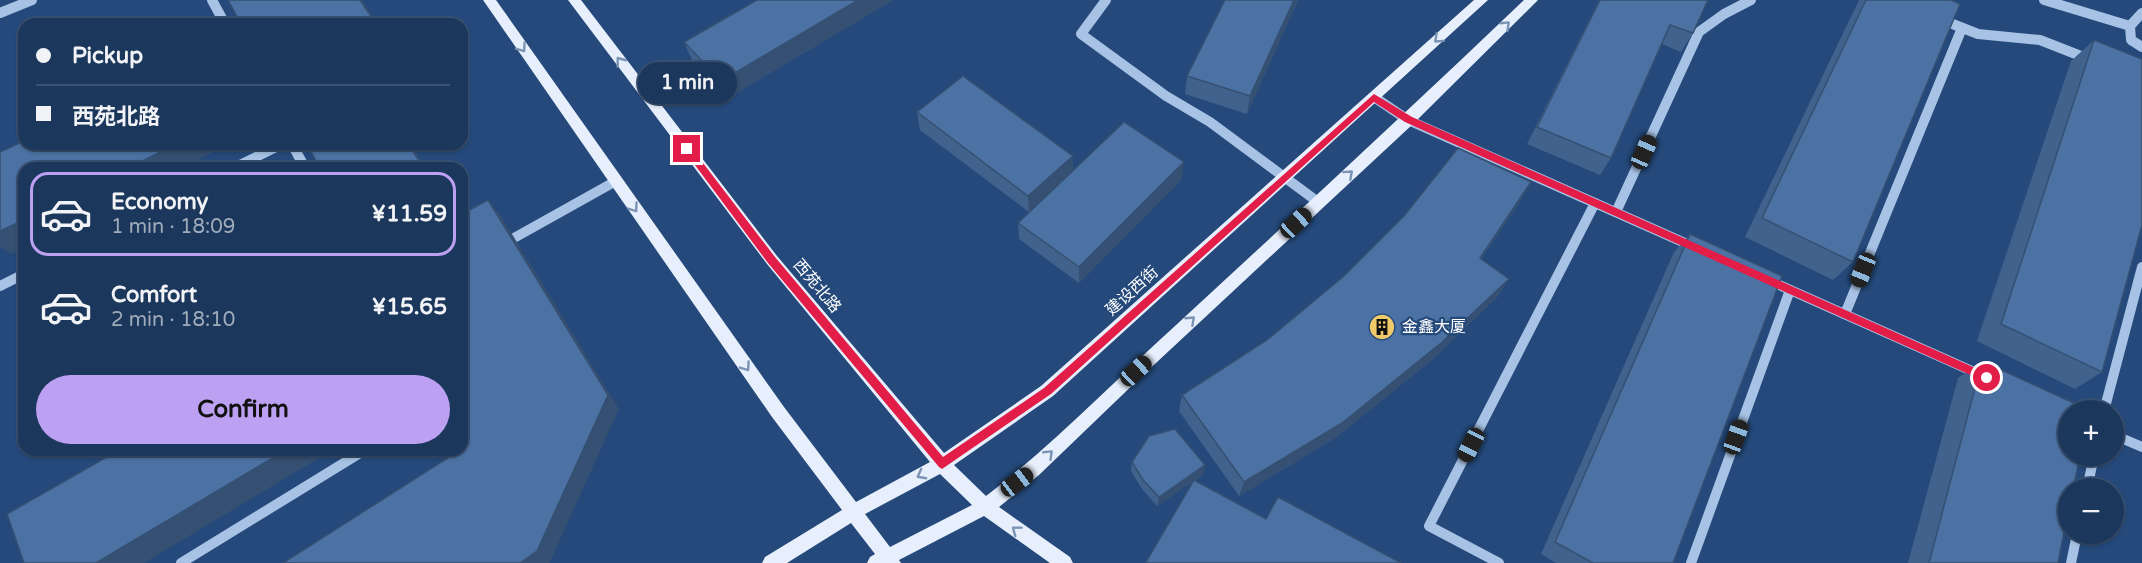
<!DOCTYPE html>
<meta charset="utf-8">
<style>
:root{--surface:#1b375c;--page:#243f62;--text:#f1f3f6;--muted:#a0acbb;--line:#395172;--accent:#bca0f2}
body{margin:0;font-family:"Varela Round","Noto Sans SC",sans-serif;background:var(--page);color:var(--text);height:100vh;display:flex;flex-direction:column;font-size:22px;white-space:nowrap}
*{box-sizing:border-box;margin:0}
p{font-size:20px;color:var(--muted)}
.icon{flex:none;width:33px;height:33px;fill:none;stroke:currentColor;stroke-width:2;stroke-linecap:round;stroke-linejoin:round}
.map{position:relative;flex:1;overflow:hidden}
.drawer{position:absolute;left:18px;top:162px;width:450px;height:294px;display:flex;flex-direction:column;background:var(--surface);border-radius:18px;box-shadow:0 2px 4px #0004,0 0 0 2px var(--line)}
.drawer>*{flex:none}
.banner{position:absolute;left:18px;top:18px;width:450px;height:132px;border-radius:18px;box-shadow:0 2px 4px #0004,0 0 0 2px var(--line);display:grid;align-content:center;height:132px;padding:0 18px;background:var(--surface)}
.buttons{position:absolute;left:2058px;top:400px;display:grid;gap:12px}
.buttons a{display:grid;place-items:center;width:66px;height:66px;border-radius:50%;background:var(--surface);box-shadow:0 2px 4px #0004,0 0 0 2px var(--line);font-size:30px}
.end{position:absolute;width:27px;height:27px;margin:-14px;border:8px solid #e11d48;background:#fff;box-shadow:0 0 0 3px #fff}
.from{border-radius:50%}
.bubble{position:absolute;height:42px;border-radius:21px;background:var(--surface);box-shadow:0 2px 4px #0004,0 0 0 2px var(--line);font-size:20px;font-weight:800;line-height:42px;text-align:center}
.car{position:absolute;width:18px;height:36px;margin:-18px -9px;border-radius:8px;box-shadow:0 0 4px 2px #0007;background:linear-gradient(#222 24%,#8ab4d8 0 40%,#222 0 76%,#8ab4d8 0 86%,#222 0)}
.banner b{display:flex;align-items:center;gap:21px;height:57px;font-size:22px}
.banner b+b{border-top:2px solid var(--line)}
.banner i{width:15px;height:15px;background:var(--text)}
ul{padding:10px 0 0;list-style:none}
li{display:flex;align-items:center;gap:18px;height:84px;margin:0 12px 9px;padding:0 6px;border:3px solid transparent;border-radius:18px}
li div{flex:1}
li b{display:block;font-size:22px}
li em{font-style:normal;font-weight:800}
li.current{border-color:var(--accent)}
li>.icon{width:54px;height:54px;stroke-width:1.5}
.button{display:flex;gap:12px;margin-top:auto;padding:12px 18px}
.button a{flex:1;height:69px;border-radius:36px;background:var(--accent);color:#111;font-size:24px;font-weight:800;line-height:69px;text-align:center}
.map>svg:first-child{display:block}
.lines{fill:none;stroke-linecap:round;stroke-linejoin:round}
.minor{stroke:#a7c2e4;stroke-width:10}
.major{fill:#e7effc;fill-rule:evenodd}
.wall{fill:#41628c}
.shaded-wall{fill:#355072}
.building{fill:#4c72a3;stroke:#355072;stroke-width:1.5}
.oneway{stroke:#7c94b4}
.route{fill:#e11d48}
.labels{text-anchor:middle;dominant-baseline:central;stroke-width:4.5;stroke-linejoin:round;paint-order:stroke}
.street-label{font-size:16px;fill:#fff;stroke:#24497a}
.poi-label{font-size:16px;fill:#fff;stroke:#24497a;text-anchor:start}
</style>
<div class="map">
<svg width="2142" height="563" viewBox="0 0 2142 563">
<rect width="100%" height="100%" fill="#24497a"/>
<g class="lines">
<!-- minor -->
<g class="minor">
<polyline points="212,0 225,24"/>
<polyline points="1106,0 1081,34 1166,96 1210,122 1318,202"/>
<polyline points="2044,0 2130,26"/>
<polyline points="0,13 32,0"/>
<polyline points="2142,13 2130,26 2131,40 2142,47"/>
<polyline points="1940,19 1978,34 2040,40 2091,60"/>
<polyline points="1374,97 1408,120 1694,247"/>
<polyline points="292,144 305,168"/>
<polyline points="234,168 282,144"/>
<polyline points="1616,212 1699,32 1724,14 1751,0"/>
<polyline points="514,238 616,181"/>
<polyline points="1768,280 1981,375"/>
<polyline points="0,286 24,274"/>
<polyline points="1845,314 1962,28"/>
<polyline points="2104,411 2142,267"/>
<polyline points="2114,435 2142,447"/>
<polyline points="2087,489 2094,456"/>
<polyline points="181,563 365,450"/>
<polyline points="1499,563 1429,526 1595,203"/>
<polyline points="1691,563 1790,290"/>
<polyline points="2071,563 2077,534"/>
</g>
<!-- major -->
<path class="major" d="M483,0H496L784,407L856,502L930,462L767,264L568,0H581L777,256L944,453L1041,386L1474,0H1488L1053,396L954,465L986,496C1053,445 1112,383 1175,326C1292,218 1409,110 1524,0H1538L1413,124L1142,376L1039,475L999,507L1070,557L1073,563H1050L984,516L899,560L901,563H867L870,557L875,554L851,523L787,563H762L765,557L842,510L772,417ZM940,474L972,505L890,547L865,514Z"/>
</g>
<!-- wall -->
<g class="wall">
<polygon points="757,0 893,0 728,98 692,60 684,42"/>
<polygon points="1298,0 1247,114 1185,94 1187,76"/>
<polygon points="1599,0 1693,33 1681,52 1662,44 1611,158 1600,175 1527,144"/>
<polygon points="1859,0 1951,0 1853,262 1833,280 1745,237"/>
<polygon points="2094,40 2102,372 2075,389 1977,341 2071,61"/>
<polygon points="917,112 1073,170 1182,179 1079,283 1019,239 1018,223 1029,212 920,130"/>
<polygon points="1520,202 1481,259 1498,296 1432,360 1335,438 1239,496 1179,411 1182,395 1267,340 1344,276"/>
<polygon points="1690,234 1673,563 1556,563 1541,554 1674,252"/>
<polygon points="1982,361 2058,563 1908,563 1958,378"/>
<polygon points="1132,462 1203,475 1195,480 1266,519 1401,563 1146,563 1192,482 1157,506 1142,489 1131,471"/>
</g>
<!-- shaded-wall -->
<g class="shaded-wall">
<polygon points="360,0 362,0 377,24 376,24"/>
<polygon points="858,0 893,0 728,98 721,81"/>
<polygon points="1294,0 1298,0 1247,114 1250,96"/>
<polygon points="177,144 224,144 225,146 182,168 128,168"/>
<polygon points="408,144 411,144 426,168 424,168"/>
<polygon points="1073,156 1073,173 1029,213 1028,196"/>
<polygon points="1184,162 1182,179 1079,283 1079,267"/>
<polygon points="1531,182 1520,202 1469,276 1480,258"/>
<polygon points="488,200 501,216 619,409 550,562 549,563 520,563"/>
<polygon points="24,220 24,247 11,254 0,247 0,231"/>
<polygon points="1509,279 1498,296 1432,360 1335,438 1239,496 1244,482"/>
<polygon points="286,450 332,450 144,563 96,563"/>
<polygon points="1205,465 1203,475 1157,506 1159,497"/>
</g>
<!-- building -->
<g class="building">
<polygon points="228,0 360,0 376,24 241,24"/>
<polygon points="757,0 858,0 721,81 684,42"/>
<polygon points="1225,0 1294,0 1250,96 1187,76"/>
<polygon points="1600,0 1708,0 1693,33 1670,25 1611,158 1537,127"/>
<polygon points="1866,0 1951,0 1960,4 1853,262 1762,218"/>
<polygon points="2094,40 2142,59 2142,225 2102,372 2001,324"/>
<polygon points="963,76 1073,156 1028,196 917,112"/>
<polygon points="1124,122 1184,162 1079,267 1018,223"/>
<polygon points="24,141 24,144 177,144 128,168 24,168 24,220 0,231 0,152"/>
<polygon points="307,144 408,144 424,168 320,168"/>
<polygon points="1458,148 1531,182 1480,258 1509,279 1441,343 1342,423 1244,482 1182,395 1267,340 1344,276 1404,216"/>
<polygon points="488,200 608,395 537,551 520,563 283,563 460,450 462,450 462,449 467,446 462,436 462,214"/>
<polygon points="1690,234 1782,276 1673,563 1593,563 1555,542"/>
<polygon points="1982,361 2089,410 2089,411 2068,411 2068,456 2080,456 2073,489 2068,489 2068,511 2058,563 1929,563"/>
<polygon points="1175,429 1205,465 1159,497 1143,480 1132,462 1149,436"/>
<polygon points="119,450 167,450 168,453 174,450 286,450 96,563 24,563 7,514"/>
<polygon points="1194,480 1266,519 1278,497 1401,563 1148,563 1146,562"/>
</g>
<!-- one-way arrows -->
<defs><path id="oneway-chevron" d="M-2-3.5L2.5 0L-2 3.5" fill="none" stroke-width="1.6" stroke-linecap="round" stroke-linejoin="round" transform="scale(1.5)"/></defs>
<g class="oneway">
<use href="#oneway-chevron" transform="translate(1506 25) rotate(-44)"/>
<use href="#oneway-chevron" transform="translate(1438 39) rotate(138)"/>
<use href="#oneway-chevron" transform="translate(522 48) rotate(55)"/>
<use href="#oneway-chevron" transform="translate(620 61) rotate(-127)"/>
<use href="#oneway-chevron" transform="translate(1349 174) rotate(-42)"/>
<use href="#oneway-chevron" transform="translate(634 208) rotate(55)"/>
<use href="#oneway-chevron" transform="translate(1191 320) rotate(-43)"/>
<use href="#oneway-chevron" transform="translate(746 367) rotate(55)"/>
<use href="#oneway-chevron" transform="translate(1049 454) rotate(-44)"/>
<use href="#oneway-chevron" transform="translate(921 475) rotate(152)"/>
<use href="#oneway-chevron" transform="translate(1016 530) rotate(-143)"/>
</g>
<!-- route -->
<polygon class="route" points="1374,94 1412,117 1991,375 1991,381 1984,381 1405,122 1374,102 1051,394 942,469 939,467 768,263 683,149 684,146 690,146 775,257 943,457 1044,388"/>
<!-- icons -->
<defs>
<g id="building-disc" transform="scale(1.35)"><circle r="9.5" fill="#eeca6b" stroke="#24497a"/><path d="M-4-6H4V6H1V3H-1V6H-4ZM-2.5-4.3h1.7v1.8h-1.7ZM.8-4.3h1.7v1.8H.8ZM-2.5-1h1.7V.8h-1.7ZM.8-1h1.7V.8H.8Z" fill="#111"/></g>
</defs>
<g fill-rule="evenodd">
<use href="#building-disc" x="1382" y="327"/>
</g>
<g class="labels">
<!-- street labels -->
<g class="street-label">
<text transform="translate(817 286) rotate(50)">西苑北路</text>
<text transform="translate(1132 291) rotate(-42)">建设西街</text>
</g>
<!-- poi labels -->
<g class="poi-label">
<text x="1402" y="327">金鑫大厦</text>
</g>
</g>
</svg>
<div class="buttons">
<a>+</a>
<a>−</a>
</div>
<i class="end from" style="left:1987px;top:378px"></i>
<i class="end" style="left:687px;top:149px"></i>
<div class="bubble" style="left:638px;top:62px;width:99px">1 min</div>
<i class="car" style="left:1644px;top:152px;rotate:24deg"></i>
<i class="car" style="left:1296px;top:223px;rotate:47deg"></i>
<i class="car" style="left:1863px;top:270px;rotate:202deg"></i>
<i class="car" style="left:1136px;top:371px;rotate:47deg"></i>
<i class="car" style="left:1736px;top:437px;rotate:20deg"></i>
<i class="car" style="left:1471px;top:445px;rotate:207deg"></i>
<i class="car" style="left:1017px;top:482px;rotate:53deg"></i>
<div class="banner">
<b><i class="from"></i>Pickup</b>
<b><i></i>西苑北路</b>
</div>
<section class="drawer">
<ul>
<li class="current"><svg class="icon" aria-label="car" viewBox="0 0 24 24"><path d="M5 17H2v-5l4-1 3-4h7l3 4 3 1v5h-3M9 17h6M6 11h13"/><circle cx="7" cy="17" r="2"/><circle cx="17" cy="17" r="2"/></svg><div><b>Economy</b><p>1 min · 18:09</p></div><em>¥11.59</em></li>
<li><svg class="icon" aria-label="car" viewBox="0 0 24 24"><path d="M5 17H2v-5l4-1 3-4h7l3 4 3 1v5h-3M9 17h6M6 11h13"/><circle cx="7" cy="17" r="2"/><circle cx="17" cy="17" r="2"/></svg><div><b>Comfort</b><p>2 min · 18:10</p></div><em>¥15.65</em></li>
</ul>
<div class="button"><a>Confirm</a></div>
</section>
</div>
